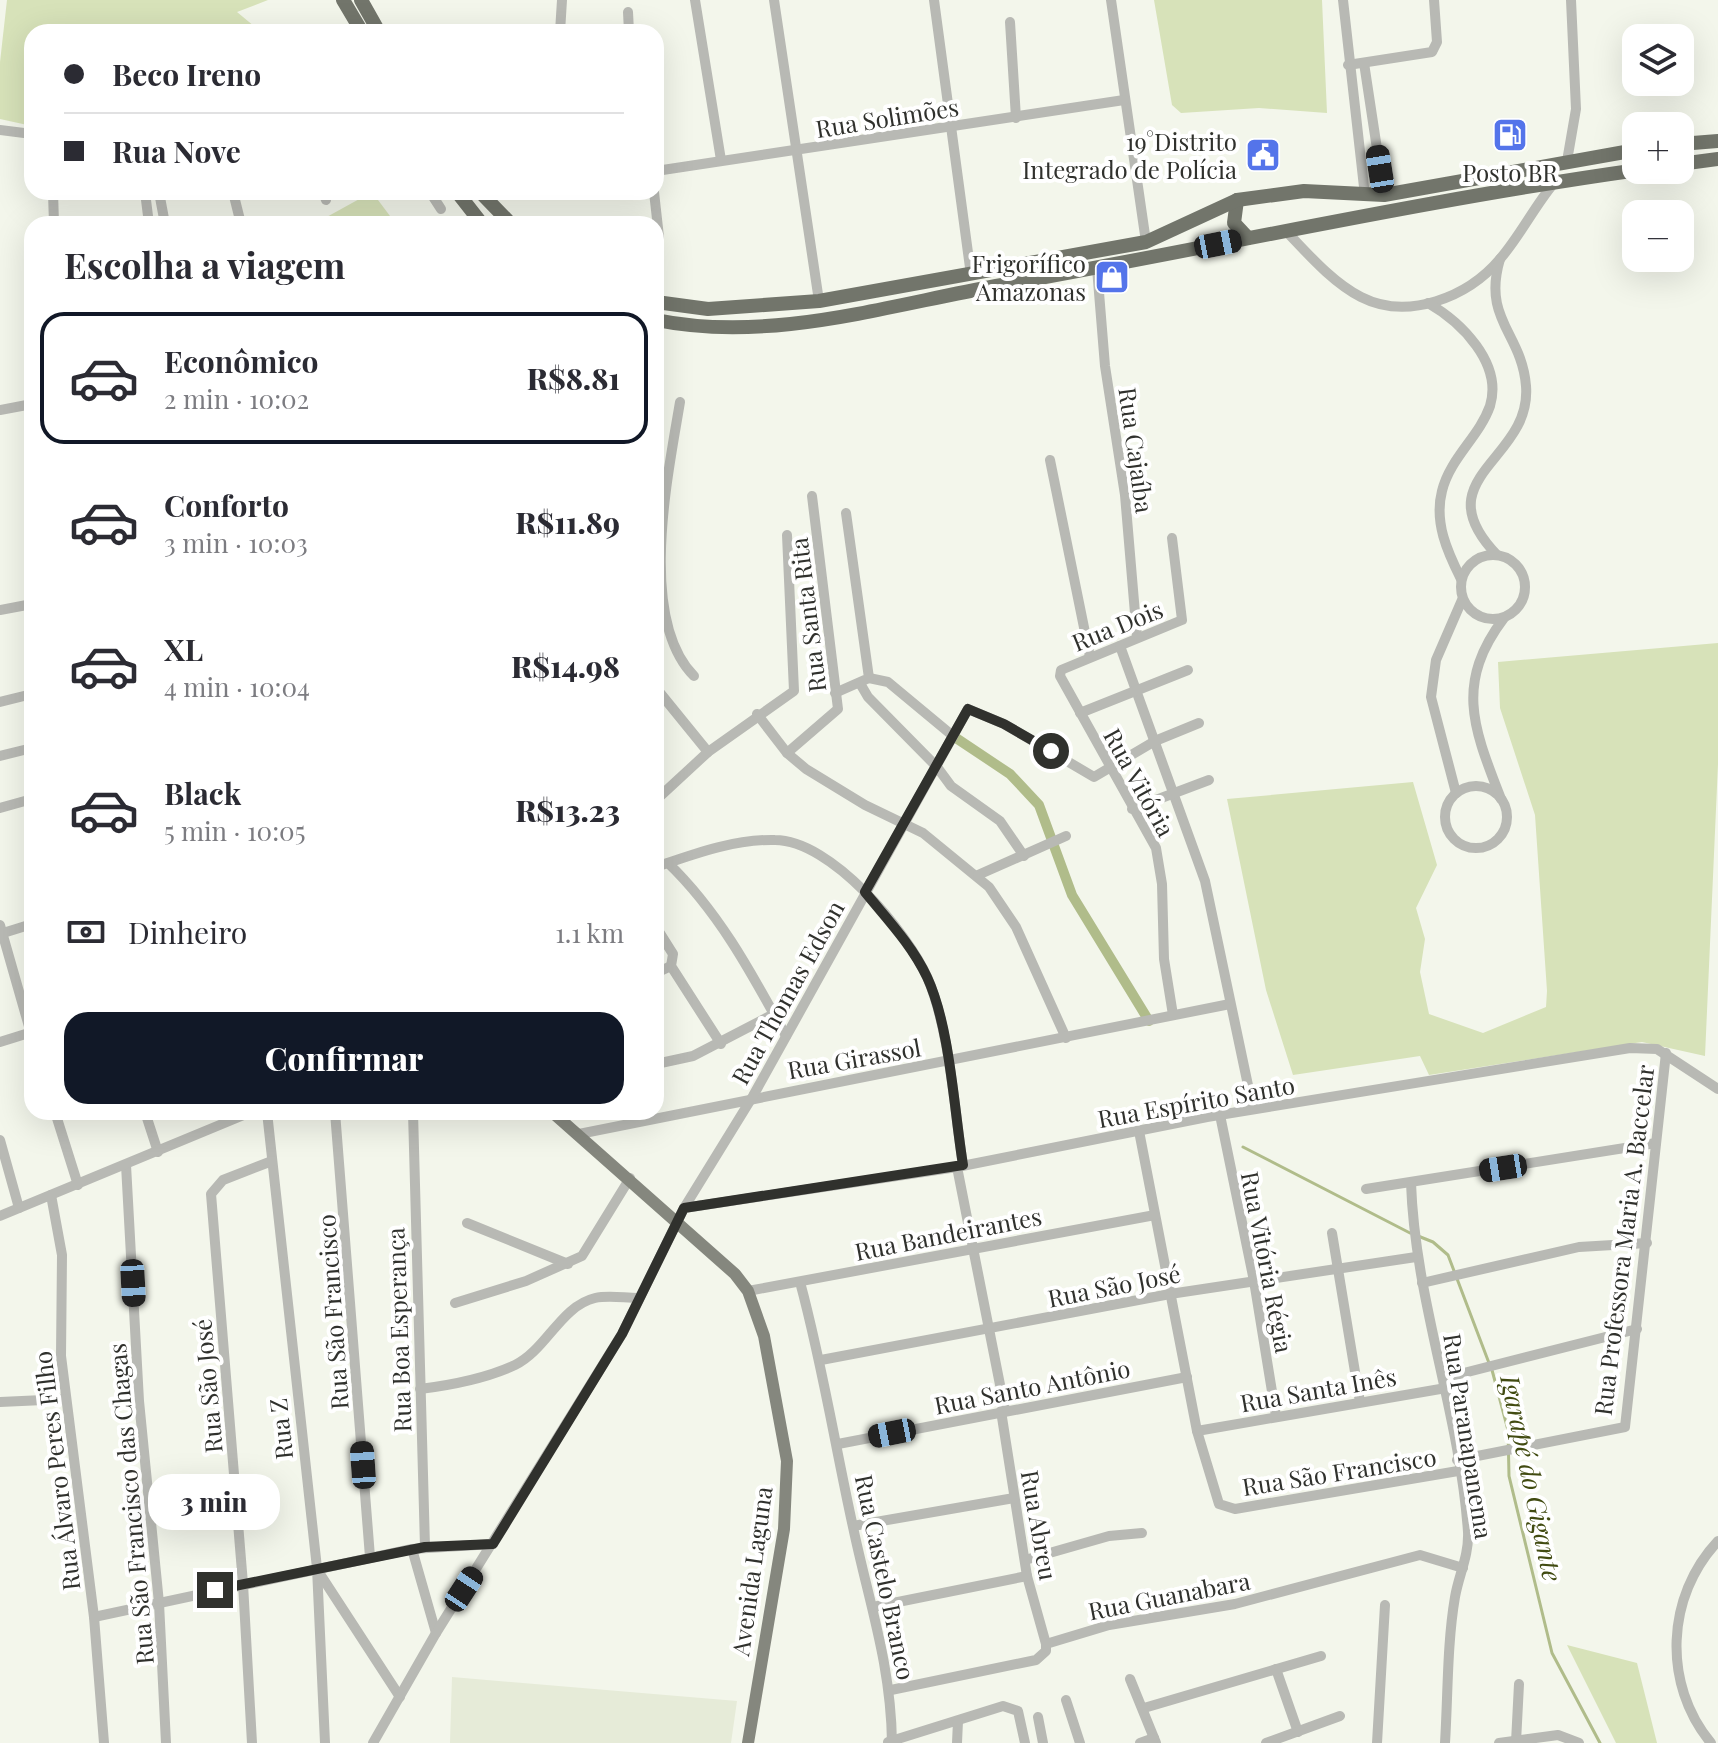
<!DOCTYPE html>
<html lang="pt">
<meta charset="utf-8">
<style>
:root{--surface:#fff;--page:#f2f2f3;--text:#2b2b33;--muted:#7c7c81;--line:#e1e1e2;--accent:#111827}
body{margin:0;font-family:"Playfair Display",serif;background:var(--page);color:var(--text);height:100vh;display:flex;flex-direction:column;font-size:30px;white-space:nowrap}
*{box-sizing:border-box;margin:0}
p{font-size:26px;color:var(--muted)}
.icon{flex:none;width:44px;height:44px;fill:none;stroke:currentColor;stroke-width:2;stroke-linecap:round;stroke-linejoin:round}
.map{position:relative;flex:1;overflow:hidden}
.panel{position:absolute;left:24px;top:216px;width:640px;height:904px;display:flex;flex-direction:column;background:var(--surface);border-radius:24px;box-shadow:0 8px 32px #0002}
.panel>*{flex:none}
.hud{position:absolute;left:24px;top:24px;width:640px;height:176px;border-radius:24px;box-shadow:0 8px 32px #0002;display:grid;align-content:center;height:176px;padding:0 40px;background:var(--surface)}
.controls{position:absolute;left:1622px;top:24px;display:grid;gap:16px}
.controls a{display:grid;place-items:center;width:72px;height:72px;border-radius:16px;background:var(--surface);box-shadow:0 8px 32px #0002;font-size:40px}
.end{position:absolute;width:36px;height:36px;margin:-18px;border:10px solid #30312d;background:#fff;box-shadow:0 0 0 4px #fff}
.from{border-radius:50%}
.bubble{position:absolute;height:56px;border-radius:24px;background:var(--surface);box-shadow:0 8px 32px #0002;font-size:26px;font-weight:800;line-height:56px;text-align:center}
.car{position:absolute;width:24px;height:48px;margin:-24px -12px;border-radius:10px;box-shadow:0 0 6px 2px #0007;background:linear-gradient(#222 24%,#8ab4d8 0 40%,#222 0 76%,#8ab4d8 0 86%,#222 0)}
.hud b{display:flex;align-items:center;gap:28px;height:76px;font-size:30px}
.hud b+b{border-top:2px solid var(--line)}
.hud i{width:20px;height:20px;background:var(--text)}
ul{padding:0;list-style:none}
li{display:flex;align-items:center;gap:24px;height:132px;margin:0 16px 12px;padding:0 24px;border:4px solid transparent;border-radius:24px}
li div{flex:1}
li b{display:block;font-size:30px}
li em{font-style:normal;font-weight:800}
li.selected{border-color:var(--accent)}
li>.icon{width:72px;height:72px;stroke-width:1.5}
h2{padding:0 40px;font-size:36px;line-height:96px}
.pay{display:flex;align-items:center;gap:20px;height:88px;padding:0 40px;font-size:30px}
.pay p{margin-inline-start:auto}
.action{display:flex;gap:16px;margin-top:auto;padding:16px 40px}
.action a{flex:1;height:92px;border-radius:24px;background:var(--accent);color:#fff;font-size:32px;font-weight:800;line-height:92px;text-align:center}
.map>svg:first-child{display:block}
.built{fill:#e6ebd8}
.green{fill:#d7e2b9}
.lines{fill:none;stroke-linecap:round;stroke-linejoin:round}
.stream{stroke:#b0bc8a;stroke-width:3}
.canal{stroke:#b0bc8a;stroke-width:10}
.minor{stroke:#b8b9b4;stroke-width:10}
.major{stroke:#85877e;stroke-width:12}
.highway{stroke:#72756b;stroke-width:14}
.route{stroke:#30312d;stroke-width:10}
.labels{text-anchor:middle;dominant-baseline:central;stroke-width:8;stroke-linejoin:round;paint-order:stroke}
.street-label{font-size:24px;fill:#30312d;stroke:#fff}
.poi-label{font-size:24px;fill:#30312d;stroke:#fff;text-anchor:end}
.water-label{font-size:26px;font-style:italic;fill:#414b11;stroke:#fff}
</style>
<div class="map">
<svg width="1718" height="1743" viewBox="0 0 1718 1743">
<rect width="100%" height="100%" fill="#f3f6eb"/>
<!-- built -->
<polygon class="built" points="452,1677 737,1701 731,1743 450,1743"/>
<!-- green -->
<g class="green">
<polygon points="7,0 268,0 237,12 261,32 32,32 32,126 0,119 0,62"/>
<polygon points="1154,0 1322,0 1327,113 1259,108 1181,113 1172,105"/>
<polygon points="372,192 396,224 314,224"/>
<polygon points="1718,643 1718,764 1705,1056 1642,1042 1429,1075 1420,1056 1293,1075 1266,990 1227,799 1413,782 1437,865 1416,908 1425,939 1420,972 1429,1014 1483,1033 1546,1007 1547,991 1535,815 1500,708 1498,662"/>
<polygon points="1567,1645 1637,1663 1657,1743 1616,1743"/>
</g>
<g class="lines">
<!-- stream -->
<g class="stream">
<polyline points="1243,1147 1410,1233"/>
<polyline points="1418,1236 1433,1242 1448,1255 1489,1363"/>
<polyline points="1492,1370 1508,1430 1509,1476 1552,1653 1600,1743"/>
</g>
<!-- canal -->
<polyline class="canal" points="953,736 1010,774 1039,805 1072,895 1149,1021"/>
<!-- minor -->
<g class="minor">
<polyline points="695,0 721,160"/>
<polyline points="774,0 819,301"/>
<polyline points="934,0 971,275"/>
<polyline points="1111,0 1146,242"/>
<polyline points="1343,0 1365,196"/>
<polyline points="628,12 629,32"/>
<polyline points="1010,22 1016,118"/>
<polyline points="560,32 562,0"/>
<polyline points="1364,63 1384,195"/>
<polyline points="1348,65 1432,52 1437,42 1434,0"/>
<polyline points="0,130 32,134"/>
<polyline points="1567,161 1576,109 1571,0"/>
<polyline points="656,171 1124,100"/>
<polyline points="53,192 54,224"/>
<polyline points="145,192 149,224"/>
<polyline points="159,192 165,224"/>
<polyline points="233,192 241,224"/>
<polyline points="323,192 326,200"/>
<polyline points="430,192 441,209"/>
<polyline points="654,192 659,237 656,246"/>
<path d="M1286,231C1308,254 1332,282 1361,297C1408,321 1468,297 1500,259C1520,236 1534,207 1554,183"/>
<polyline points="1097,268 1105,366 1125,495 1137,637"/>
<path d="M1428,303C1461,322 1503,363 1490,406C1479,437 1450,458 1442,491C1434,522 1447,551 1461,579"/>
<path d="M680,402C668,475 637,618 694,676"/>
<polyline points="0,410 32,404"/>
<polyline points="1050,460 1090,657"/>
<polyline points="1172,538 1182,620 1061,670 1060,676 1156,848 1162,884 1164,959 1173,1015"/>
<circle cx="1493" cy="587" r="32"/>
<path d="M1497,555C1422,477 1532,461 1526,386C1522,333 1482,320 1500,259"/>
<polyline points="0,610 32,604"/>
<polyline points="1120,646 1205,881 1253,1109"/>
<polyline points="869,678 888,682 953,736"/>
<polyline points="861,685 868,697 937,767 951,786 1000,821 1024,856"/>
<polyline points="656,688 708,752"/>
<polyline points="835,693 869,678 846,513"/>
<polyline points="0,702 32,694"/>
<polyline points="1080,713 1188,670"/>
<polyline points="757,714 787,753 806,769 865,805 923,833 989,887 1016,927 1066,1038"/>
<polyline points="787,753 838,709 812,496"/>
<polyline points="0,756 32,748"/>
<circle cx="1476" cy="817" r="31"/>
<polyline points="1456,793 1431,697 1436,660 1462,600"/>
<path d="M1501,799C1474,729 1454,684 1504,618"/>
<polyline points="656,800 708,752 794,691 787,535"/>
<polyline points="0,808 32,799"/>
<polyline points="1132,809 1209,780"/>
<path d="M668,863C719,912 752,974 786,1036"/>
<path d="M656,867C694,854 734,839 775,840C831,840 907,931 928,979C950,1032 954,1108 963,1165"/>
<polyline points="978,875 1066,836"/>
<polyline points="0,925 32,1037"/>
<polyline points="656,927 673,954 671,966 721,1044"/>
<polyline points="0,934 32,924"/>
<polyline points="656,973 671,966"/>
<polyline points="0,1042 32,1032"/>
<polyline points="656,1064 693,1056 774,1014"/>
<polyline points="55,1112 78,1185"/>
<polyline points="145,1112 158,1152"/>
<polyline points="267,1112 317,1568 325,1743"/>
<polyline points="335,1112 370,1557"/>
<polyline points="413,1112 425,1547"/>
<polyline points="1220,1115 1254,1281 1276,1416"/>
<polyline points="1139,1131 1197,1431 1219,1504 1235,1509 1458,1471"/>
<polyline points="579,1134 1230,1004"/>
<polyline points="0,1140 19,1208"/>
<polyline points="126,1165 139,1401 159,1603 166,1743"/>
<polyline points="957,1167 1005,1410"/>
<path d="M1411,1183C1415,1301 1460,1414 1468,1532C1469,1556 1459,1574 1455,1597C1447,1644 1448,1695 1445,1743"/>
<polyline points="1366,1189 1656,1143"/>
<polyline points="51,1195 62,1255 61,1356 94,1617 104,1743"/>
<polyline points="684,1208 753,1096 968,709 1004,724 1094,777 1155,741 1199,723"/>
<polyline points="0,1216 251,1112"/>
<polyline points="467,1223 568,1264"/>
<polyline points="1332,1233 1360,1402"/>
<path d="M800,1282C822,1363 835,1445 853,1527C869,1603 891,1664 892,1743"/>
<polyline points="1422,1283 1579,1247 1647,1243"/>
<polyline points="748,1291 1155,1215"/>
<polyline points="455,1303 526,1281 582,1256 630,1178"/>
<polyline points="821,1360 1170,1294 1416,1257"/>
<polyline points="1444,1378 1637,1329"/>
<path d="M420,1389C452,1385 485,1379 515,1365C546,1350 561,1306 595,1298C609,1295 624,1298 638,1298"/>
<polyline points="0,1402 65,1399"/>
<polyline points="1001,1411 1027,1576 1046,1644"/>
<polyline points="1197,1431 1446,1388"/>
<polyline points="838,1444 1187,1377"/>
<polyline points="1457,1460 1625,1427 1666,1053"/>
<polyline points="853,1526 1014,1498"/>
<polyline points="412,1549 436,1633"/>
<polyline points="1025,1560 1109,1536 1142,1533"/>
<polyline points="318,1571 400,1697"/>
<polyline points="873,1607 1027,1576"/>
<polyline points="94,1617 412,1549 493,1544"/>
<polyline points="1276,1669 1298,1732"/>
<polyline points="1130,1679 1156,1743"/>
<polyline points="891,1690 1036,1660 1046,1651 1046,1644 1109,1625 1235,1604 1420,1555 1463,1568"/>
<polyline points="1066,1700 1080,1743"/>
<polyline points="1144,1708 1321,1656"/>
<polyline points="1038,1717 1043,1743"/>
<polyline points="888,1742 1003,1706 1018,1711 1025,1743"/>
<polyline points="1516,1742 1519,1684"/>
<polyline points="252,1743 243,1584 211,1194 223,1180 272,1161"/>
<polyline points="373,1743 436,1633 622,1334 684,1208 957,1167 1207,1117 1630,1048 1657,1049 1718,1089"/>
<polyline points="957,1743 958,1721"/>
<polyline points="1140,1743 1154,1738"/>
<polyline points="1266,1743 1340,1716"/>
<polyline points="1377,1743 1385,1605"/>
<polyline points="1499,1743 1558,1735 1579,1743"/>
<path d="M1711,1743C1662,1684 1666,1596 1718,1541"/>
</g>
<!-- major -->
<polyline class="major" points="552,1112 735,1274 748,1291 764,1336 787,1461 784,1529 748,1743"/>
<!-- highway -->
<g class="highway">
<polyline points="343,0 362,32"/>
<polyline points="361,0 379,32"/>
<polyline points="1680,144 1718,141"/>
<polyline points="1680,164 1718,159"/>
<polyline points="457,192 482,224"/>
<polyline points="480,192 511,224"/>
<polyline points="1237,200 1234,223 1248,238"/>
<polyline points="656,302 708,309 819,301 1146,242 1237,200 1304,191 1384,195 1636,150"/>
<path d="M656,320C769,343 885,306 996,286C1210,248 1423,200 1638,170"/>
</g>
</g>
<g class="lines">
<!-- route -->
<path class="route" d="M215,1590L425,1547L493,1544L622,1334L684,1208L963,1165C954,1110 950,1026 927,977C912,945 887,919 865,892L968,709L1004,724L1051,751"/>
</g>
<!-- icons -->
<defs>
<g id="fuel-square" transform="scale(1.8)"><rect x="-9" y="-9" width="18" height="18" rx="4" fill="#5474ea" stroke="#fff"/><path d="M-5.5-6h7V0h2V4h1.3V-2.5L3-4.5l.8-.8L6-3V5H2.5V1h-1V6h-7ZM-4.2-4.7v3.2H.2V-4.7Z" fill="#fff"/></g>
<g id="civic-square" transform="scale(1.8)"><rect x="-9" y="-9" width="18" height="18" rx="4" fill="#5474ea" stroke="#fff"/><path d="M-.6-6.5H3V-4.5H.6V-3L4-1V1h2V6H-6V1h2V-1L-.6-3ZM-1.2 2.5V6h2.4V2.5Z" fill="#fff"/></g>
<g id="shop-square" transform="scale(1.8)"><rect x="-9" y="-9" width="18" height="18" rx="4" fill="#5474ea" stroke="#fff"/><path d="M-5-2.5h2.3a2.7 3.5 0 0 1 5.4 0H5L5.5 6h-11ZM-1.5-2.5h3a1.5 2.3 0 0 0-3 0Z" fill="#fff"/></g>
</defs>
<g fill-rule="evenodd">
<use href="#fuel-square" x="1510" y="135"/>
<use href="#civic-square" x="1263" y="155"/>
<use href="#shop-square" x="1112" y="277"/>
</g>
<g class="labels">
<!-- street labels -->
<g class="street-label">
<text transform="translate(887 117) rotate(-9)">Rua Solimões</text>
<text transform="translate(1137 450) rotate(82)">Rua Cajaíba</text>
<text transform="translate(807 615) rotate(-97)">Rua Santa Rita</text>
<text transform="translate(1117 625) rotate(-22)">Rua Dois</text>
<text transform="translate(1140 782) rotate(61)">Rua Vitória</text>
<text transform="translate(787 992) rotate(-61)">Rua Thomas Edson</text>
<text transform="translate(854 1058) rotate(-10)">Rua Girassol</text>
<text transform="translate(1196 1101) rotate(-10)">Rua Espírito Santo</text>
<text transform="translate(948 1233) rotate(-11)">Rua Bandeirantes</text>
<text transform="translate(1623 1240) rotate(-83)">Rua Professora Maria A. Baccelar</text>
<text transform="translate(1268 1262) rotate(79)">Rua Vitória Régia</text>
<text transform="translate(1114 1285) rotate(-11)">Rua São José</text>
<text transform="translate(332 1312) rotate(-94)">Rua São Francisco</text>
<text transform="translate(398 1330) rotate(-92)">Rua Boa Esperança</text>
<text transform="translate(207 1386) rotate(-95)">Rua São José</text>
<text transform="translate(1032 1386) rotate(-11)">Rua Santo Antônio</text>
<text transform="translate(1318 1389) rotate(-10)">Rua Santa Inês</text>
<text transform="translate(280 1429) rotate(-96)">Rua Z</text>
<text transform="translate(1469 1436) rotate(81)">Rua Paranapanema</text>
<text transform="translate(56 1471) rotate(-97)">Rua Álvaro Peres Filho</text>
<text transform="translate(1339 1471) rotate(-9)">Rua São Francisco</text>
<text transform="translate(130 1504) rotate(-95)">Rua São Francisco das Chagas</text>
<text transform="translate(1040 1525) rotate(80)">Rua Abreu</text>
<text transform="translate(751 1571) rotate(-82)">Avenida Laguna</text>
<text transform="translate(886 1577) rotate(78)">Rua Castelo Branco</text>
<text transform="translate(1169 1595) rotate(-11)">Rua Guanabara</text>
</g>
<!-- poi labels -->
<g class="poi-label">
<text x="1237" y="141">19°Distrito<tspan x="1237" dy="28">Integrado de Polícia</tspan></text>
<text x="1510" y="172" text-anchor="middle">Posto BR</text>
<text x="1086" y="263">Frigorífico<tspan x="1086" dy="28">Amazonas</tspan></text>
</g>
<!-- water labels -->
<g class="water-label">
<text transform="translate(1532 1478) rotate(78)">Igarapé do Gigante</text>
</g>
</g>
</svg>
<div class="controls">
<a><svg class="icon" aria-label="layers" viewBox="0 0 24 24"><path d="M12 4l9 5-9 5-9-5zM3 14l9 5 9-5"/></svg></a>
<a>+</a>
<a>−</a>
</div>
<i class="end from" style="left:1051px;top:751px"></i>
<i class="end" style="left:215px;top:1590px"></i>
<div class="bubble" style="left:148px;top:1474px;width:132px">3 min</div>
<i class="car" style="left:1380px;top:169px;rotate:351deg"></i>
<i class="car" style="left:1218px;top:244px;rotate:79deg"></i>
<i class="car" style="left:1503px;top:1168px;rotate:261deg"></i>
<i class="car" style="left:133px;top:1283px;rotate:177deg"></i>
<i class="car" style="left:892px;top:1433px;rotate:259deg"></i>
<i class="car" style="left:363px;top:1465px;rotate:356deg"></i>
<i class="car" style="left:464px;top:1589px;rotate:33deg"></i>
<div class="hud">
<b><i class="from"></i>Beco Ireno</b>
<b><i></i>Rua Nove</b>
</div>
<section class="panel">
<h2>Escolha a viagem</h2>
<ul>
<li class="selected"><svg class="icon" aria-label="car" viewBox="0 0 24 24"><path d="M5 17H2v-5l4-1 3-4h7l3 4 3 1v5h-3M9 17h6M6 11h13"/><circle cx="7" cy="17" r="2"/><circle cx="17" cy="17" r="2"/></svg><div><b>Econômico</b><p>2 min · 10:02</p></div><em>R$8.81</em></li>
<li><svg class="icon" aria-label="car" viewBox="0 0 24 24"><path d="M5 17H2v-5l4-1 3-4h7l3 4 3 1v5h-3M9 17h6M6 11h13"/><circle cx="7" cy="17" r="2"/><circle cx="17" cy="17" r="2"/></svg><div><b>Conforto</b><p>3 min · 10:03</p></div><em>R$11.89</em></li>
<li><svg class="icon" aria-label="car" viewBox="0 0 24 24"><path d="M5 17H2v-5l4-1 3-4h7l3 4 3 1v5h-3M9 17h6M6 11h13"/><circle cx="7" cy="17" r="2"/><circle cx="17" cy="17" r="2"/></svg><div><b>XL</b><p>4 min · 10:04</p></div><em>R$14.98</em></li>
<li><svg class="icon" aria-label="car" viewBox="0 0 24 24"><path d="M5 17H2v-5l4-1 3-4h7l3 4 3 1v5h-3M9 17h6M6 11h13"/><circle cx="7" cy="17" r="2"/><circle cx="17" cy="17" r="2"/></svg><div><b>Black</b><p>5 min · 10:05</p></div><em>R$13.23</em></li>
</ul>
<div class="pay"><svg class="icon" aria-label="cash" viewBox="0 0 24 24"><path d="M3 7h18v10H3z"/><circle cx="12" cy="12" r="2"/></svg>Dinheiro<p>1.1 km</p></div>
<div class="action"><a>Confirmar</a></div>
</section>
</div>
